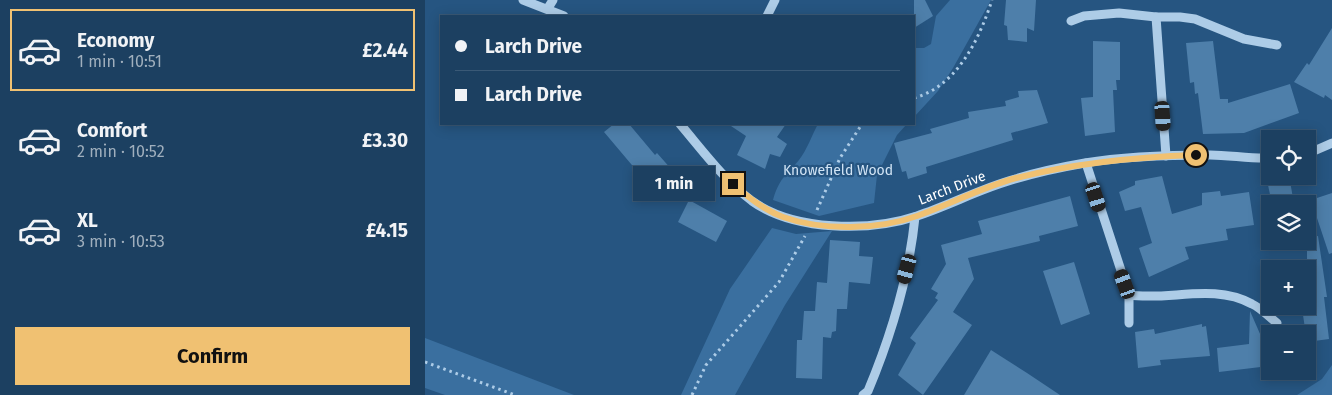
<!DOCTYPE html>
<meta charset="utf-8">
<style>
:root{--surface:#1c4061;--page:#254767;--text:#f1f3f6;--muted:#a0afbd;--line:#3a5976;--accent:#f0c172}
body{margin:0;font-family:"Fira Sans",sans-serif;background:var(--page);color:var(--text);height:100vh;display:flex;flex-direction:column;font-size:19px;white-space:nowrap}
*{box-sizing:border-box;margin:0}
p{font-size:16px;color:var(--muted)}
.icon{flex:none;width:28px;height:28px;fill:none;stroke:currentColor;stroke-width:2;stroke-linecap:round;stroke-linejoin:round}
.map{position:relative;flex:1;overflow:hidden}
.sheet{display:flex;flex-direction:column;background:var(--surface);width:425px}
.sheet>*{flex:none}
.hud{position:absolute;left:15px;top:15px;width:475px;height:110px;border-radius:0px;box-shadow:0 2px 12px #0003,0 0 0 1px var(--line);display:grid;align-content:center;height:110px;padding:0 15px;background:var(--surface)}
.fabs{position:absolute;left:836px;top:130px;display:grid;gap:10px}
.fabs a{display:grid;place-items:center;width:55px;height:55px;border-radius:0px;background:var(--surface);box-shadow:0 2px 12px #0003,0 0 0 1px var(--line);font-size:25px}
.end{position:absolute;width:22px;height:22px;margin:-11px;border:6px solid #f0c172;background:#111;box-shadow:0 0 0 2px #111}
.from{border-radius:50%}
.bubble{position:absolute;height:35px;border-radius:0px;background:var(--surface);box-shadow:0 2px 12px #0003,0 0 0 1px var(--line);font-size:16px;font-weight:700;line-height:35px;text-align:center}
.car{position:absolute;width:15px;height:30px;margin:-15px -8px;border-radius:6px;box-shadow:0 0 4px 1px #0007;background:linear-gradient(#222 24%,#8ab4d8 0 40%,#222 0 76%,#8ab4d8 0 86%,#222 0)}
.hud b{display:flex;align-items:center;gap:18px;height:48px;font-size:19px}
.hud b+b{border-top:1px solid var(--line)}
.hud i{width:12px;height:12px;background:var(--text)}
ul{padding:9px 0 0;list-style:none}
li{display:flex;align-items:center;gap:15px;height:82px;margin:0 10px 8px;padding:0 5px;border:2px solid transparent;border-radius:0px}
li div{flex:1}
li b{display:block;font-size:19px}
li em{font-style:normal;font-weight:700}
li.on{border-color:var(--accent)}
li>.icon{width:45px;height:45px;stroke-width:1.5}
.button{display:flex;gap:10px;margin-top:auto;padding:10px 15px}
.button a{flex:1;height:58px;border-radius:0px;background:var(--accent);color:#111;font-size:20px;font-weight:700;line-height:58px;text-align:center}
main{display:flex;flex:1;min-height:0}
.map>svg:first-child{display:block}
.green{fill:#3a6f9f}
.building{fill:#4e7faa}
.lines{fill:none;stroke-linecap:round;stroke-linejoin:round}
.path{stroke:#adcce7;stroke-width:3;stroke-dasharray:2.5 4;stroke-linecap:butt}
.minor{stroke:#adcce7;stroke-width:9}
.route{stroke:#f0c172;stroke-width:6}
.labels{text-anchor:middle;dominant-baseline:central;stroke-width:4.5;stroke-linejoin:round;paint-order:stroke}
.park-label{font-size:14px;fill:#d1e4f5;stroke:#265581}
.street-label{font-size:14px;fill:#fff;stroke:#265581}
</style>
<main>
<section class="sheet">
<ul>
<li class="on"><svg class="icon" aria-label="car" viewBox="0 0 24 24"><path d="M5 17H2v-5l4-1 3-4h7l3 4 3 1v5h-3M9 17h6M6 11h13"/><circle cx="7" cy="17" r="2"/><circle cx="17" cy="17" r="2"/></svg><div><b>Economy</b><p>1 min · 10:51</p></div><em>£2.44</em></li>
<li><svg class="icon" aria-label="car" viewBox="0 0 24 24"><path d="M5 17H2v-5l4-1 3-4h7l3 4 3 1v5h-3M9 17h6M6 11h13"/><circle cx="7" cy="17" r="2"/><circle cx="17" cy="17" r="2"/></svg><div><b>Comfort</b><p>2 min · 10:52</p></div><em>£3.30</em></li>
<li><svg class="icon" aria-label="car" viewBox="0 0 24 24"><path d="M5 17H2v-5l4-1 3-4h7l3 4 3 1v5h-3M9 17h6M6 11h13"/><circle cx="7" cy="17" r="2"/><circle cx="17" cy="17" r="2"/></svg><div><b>XL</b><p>3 min · 10:53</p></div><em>£4.15</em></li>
</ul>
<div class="button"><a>Confirm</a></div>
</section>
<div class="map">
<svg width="907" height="395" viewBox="0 0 907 395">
<rect width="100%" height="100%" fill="#265581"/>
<!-- green -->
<g class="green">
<polygon points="525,0 566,0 528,68 513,91 489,117 489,48 499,48 506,44 511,16"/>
<path d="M393,124H482L472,135L452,175L449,203L394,216L348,200C354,179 361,175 374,160C382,150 387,135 393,124Z"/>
<polygon points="347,228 371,234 407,231 360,305 310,395 256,395 305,289"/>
<polygon points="0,338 149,395 20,395 0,388"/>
<polygon points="907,365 907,395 872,395 897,379"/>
</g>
<!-- building -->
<g class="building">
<polygon points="489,0 500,0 508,16 489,28"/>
<polygon points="581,0 611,0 609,31 602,28 602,42 583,40 582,26 579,25"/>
<polygon points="907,28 907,100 900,95 899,98 869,82 882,63 884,65"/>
<polygon points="668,41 695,42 695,80 691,80 692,90 688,90 690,132 660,136 656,98 668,97"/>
<polygon points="788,41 795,99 803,99 803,103 865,84 874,113 819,133 778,134 773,93 770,94 769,82 765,83 761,43"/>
<polygon points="612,90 623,123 586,133 588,140 501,167 502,173 483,179 481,171 477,172 469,143 507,133 505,129 544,118 543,112 581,106 580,101 594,97 593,91"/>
<polygon points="189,124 204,124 230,155 232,153 255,179 236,196 217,177 179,132"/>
<polygon points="303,124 361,124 352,137 362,144 355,157 345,154 340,169 312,155 321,136"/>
<polygon points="737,176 747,214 777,205 777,193 795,191 796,196 824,192 829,225 801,229 803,240 760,247 764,259 724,277 714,248 727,243 716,207 700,211 694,192 710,185 710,181"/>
<polygon points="865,181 869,204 847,204 843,185"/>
<polygon points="907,193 907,253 904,254 886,200"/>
<polygon points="645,196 653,226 614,236 615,241 543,258 549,279 528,312 547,325 498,395 473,375 491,343 485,338 513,300 510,298 513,293 506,289 521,264 516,245 557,234 553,221"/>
<polygon points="264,200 302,221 291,242 253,222"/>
<polygon points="893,236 902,297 899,297 904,339 882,342 878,315 882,314 882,237"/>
<polygon points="405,240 435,242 434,256 448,257 445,284 424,282 422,309 412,309 411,331 407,332 406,338 398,337 397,379 371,378 372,340 377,340 379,311 390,311 392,282 402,283"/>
<polygon points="649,262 665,314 636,325 618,271"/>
<polygon points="825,311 839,343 841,344 844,366 794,372 792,348 824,344"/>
<polygon points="777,324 777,327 781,326 785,356 735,360 736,365 713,368 710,332 729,329 730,334"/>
<polygon points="566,350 602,373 635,395 539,395"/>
</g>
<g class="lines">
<!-- path -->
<g class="path">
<path d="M489,98C532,86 554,40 567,0"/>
<polyline points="392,210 415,158 437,124"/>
<polyline points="0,362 90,395"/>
<polyline points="267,395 281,365 354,282 380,236"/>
</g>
<!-- minor -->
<g class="minor">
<polyline points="98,0 139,16"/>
<polyline points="123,8 128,0"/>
<polyline points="342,16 350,0"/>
<polyline points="731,17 741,156"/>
<polyline points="646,21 659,16 694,13 731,17 755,17 770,19 819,39 852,45"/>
<path d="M255,124C278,151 299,180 327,201C369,231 444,232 492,216C525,205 557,188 590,179C613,172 637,167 660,163C701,156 744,155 785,155C805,155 825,159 845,158"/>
<polyline points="882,154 907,143"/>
<polyline points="661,163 704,295 704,323"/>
<path d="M704,295C745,301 788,283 827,304C836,308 844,317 852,323"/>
<path d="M438,395L443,391C466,336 484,276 490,217"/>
</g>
</g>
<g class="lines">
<!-- route -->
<path class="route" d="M308,184C323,197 339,210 358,217C398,231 453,230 492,216C525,204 558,187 591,178C650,163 710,157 771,155"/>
</g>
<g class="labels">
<!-- park labels -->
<g class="park-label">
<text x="413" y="170">Knowefield Wood</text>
</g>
<!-- street labels -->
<g class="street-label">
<text transform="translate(527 188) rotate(-21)">Larch Drive</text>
</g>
</g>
</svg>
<div class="fabs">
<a><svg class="icon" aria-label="locate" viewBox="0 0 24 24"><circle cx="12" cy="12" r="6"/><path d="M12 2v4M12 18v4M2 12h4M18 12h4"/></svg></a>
<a><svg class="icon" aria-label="layers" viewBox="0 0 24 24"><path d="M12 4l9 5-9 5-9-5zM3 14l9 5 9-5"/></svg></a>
<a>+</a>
<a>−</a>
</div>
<i class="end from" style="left:771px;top:155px"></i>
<i class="end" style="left:308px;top:184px"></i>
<div class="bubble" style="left:208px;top:166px;width:82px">1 min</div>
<i class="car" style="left:738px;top:116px;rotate:176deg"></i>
<i class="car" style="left:671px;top:197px;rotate:162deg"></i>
<i class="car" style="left:482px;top:269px;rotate:195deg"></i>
<i class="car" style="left:700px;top:284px;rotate:340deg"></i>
<div class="hud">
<b><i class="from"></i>Larch Drive</b>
<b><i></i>Larch Drive</b>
</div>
</div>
</main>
